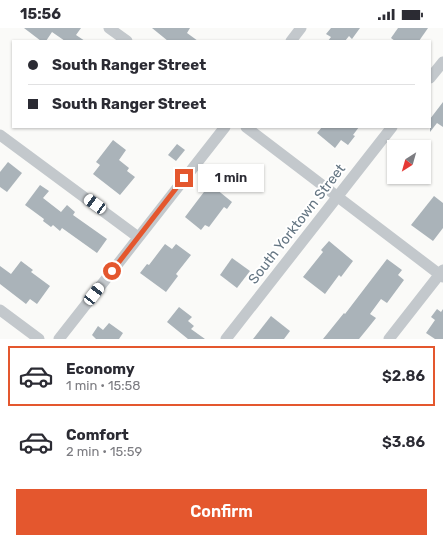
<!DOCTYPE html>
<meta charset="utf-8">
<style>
:root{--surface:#fff;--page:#f7f7f7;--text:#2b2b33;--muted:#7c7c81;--line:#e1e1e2;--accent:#e4572e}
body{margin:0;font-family:Rubik,sans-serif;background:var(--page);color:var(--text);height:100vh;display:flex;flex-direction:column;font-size:15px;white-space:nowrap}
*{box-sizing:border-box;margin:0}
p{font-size:13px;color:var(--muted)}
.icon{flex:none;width:22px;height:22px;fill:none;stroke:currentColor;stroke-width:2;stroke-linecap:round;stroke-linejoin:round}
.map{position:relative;height:311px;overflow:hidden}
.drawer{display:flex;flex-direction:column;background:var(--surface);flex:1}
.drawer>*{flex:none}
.banner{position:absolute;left:12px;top:12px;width:419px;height:88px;border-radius:0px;box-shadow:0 1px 3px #0004;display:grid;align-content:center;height:88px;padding:0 16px;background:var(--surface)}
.needle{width:26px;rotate:217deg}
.buttons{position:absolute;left:387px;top:112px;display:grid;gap:8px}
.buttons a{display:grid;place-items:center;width:44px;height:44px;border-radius:0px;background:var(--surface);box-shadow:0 1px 3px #0004;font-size:20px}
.end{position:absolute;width:18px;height:18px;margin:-9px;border:5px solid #e4572e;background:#fff;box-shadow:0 0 0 2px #fff}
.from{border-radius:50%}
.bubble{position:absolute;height:28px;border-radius:0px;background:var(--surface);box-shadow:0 1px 3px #0004;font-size:13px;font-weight:600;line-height:28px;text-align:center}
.car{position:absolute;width:12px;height:24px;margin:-12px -6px;border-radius:5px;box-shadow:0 0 3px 1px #0007;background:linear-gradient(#fff 24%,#345 0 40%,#fff 0 76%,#345 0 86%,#fff 0)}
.banner b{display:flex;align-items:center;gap:14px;height:38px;font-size:15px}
.banner b+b{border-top:1px solid var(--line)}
.banner i{width:10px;height:10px;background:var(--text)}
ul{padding:7px 0 0;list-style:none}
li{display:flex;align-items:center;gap:12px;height:60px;margin:0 8px 6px;padding:0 8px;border:2px solid transparent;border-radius:0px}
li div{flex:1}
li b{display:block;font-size:15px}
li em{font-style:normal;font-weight:600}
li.current{border-color:var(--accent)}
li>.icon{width:36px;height:36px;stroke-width:1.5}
.cta{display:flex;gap:8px;margin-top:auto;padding:8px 16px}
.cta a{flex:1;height:46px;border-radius:0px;background:var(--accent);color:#fff;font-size:16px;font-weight:600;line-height:46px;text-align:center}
.status{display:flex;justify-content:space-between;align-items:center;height:28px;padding:0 20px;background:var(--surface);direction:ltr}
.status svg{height:11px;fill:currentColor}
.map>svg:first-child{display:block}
.building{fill:#aab3b9}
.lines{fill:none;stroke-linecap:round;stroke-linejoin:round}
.street{stroke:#c3c8cc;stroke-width:11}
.route{stroke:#e4572e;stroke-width:5}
.labels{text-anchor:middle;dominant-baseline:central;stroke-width:4;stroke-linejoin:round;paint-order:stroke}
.street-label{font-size:14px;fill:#657683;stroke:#fff}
</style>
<div class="status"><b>15:56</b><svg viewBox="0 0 49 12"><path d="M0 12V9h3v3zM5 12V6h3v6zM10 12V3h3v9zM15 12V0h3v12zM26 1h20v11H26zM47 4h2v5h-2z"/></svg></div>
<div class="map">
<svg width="443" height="311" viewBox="0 0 443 311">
<rect width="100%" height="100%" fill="#fafaf8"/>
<!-- building -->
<g class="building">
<polygon points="24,0 81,0 76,7 85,13 65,13 52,4 46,13 41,13"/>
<polygon points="152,0 190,0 187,5 198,13 168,13"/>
<polygon points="331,0 360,0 352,11 349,8 345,13 328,13 331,9 326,6"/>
<polygon points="398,0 428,0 419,13 395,13 391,10"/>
<polygon points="443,74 443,99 437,95 430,104 430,91"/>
<polygon points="322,99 359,99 353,107 355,108 348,117 341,112 335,120 317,105"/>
<polygon points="113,112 126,122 119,132 129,140 127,143 135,149 120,167 93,146 100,137 96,134"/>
<polygon points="177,116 185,122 176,133 168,127"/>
<polygon points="8,134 22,145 7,164 0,159 0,144"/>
<polygon points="210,156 232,174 227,181 224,179 209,199 205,197 201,202 185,189"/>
<polygon points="40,157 49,163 43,170 61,184 67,177 75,184 73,187 107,211 97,225 62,200 60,203 53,197 51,199 43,193 44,191 25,177"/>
<polygon points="434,168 443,175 443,200 433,213 411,197"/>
<polygon points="329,213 353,233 341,249 339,247 325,266 303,249 323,224 321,222"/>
<polygon points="165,216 172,221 176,216 191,227 176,246 178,248 166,264 140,245 147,236 149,237"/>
<polygon points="232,230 250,243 237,260 220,247"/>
<polygon points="387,231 402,242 398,247 404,252 387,275 381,271 370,286 376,290 368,300 359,311 323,311 344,285 345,286"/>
<polygon points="21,233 33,242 31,244 50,258 37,276 30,271 26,276 0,256 0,238 11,246"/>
<polygon points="179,279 192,289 188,293 194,298 191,301 205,311 188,311 167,294"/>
<polygon points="437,281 441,284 443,281 443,311 435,311 426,305 435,292 431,289"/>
<polygon points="271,288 290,303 284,311 253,311"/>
<polygon points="109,295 123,305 119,311 96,311 92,307 98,298 103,302"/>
</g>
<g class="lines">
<!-- street -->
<g class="street">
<polyline points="109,0 127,13"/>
<polyline points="291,13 301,0"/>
<polyline points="430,50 443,34"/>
<polyline points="246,99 443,249"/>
<polyline points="0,107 138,209"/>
<polyline points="0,282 39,311"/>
<polyline points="59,311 225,99"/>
<polyline points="226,311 392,99"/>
<polyline points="389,311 443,242"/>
</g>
</g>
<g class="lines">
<!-- route -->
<polyline class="route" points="112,243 184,150"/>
</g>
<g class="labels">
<!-- street labels -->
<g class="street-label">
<text transform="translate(297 196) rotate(-52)">South Yorktown Street</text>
</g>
</g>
</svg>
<div class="buttons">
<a><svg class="needle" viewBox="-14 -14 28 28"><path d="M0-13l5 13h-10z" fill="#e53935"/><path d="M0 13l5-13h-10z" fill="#7c7c81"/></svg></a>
</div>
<i class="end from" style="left:112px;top:243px"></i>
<i class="end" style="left:184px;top:150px"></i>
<div class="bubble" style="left:198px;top:136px;width:66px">1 min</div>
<i class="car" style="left:95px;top:176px;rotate:306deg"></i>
<i class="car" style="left:94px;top:266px;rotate:38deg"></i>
<div class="banner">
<b><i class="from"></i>South Ranger Street</b>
<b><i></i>South Ranger Street</b>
</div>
</div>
<section class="drawer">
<ul>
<li class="current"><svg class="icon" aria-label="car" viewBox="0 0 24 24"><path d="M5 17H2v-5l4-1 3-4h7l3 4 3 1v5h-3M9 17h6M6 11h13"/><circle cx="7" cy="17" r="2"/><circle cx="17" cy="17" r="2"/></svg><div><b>Economy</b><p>1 min · 15:58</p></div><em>$2.86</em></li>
<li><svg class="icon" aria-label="car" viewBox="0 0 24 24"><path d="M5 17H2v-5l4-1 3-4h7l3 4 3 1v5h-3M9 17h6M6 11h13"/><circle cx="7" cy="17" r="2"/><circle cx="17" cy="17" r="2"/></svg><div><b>Comfort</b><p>2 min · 15:59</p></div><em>$3.86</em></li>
</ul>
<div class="cta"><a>Confirm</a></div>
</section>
